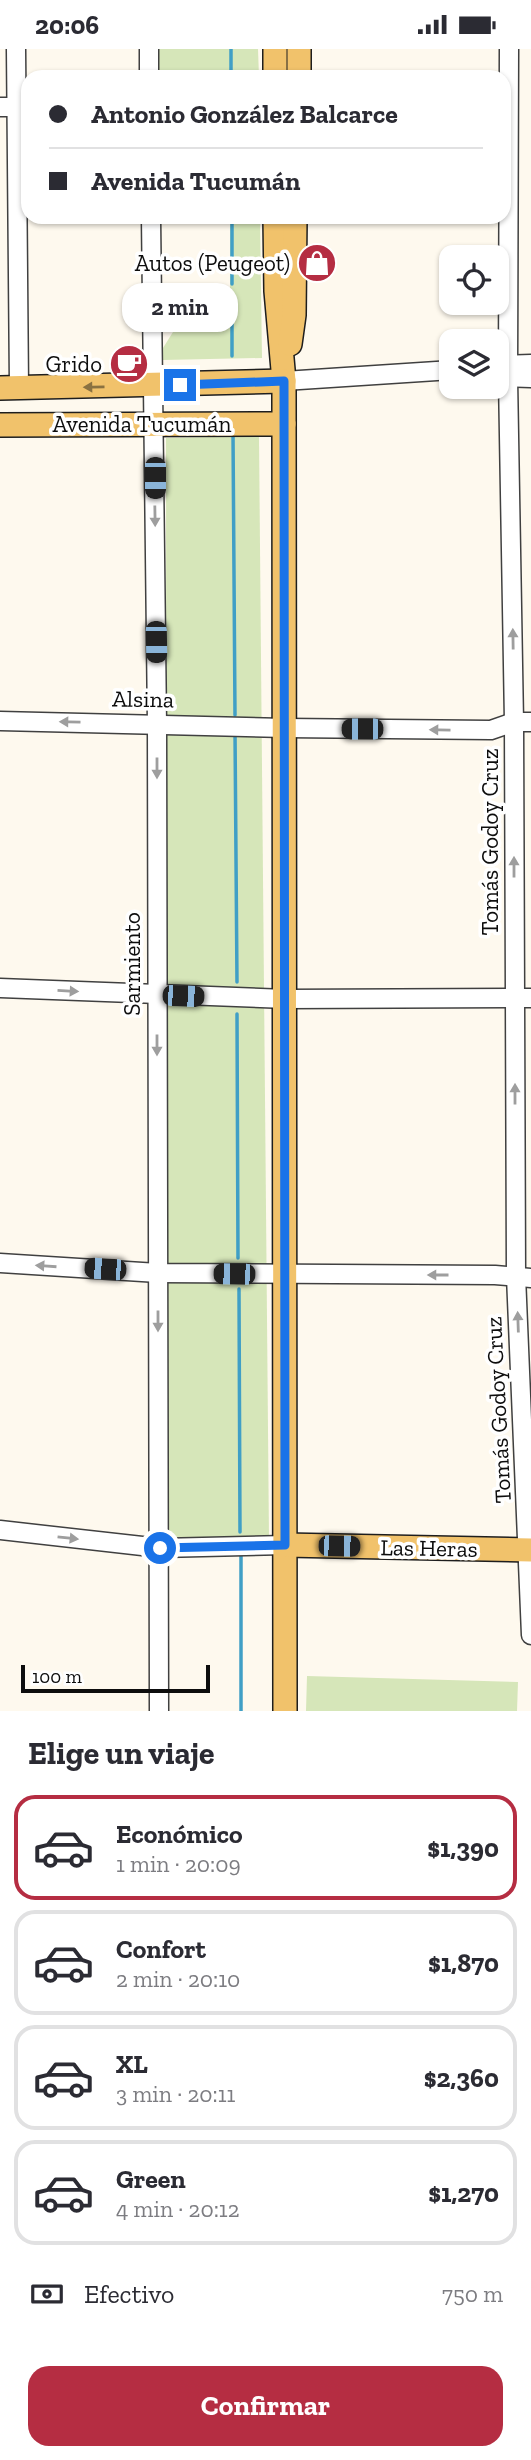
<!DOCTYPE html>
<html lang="es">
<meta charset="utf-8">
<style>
:root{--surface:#fff;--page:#f7f7f7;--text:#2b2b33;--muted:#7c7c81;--line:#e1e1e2;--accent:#b52d42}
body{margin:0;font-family:"Zilla Slab",serif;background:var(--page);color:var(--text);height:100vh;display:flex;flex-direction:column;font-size:26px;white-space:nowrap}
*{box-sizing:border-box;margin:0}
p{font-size:23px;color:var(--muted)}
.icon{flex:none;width:38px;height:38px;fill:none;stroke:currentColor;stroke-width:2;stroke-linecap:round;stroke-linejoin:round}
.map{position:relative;height:1662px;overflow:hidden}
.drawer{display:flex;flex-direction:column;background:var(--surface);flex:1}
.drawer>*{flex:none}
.banner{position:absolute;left:21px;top:21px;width:490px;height:154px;border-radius:21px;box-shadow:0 2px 5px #0004;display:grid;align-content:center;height:154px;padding:0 28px;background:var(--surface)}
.fabs{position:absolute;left:439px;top:196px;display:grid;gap:14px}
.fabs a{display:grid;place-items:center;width:70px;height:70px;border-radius:14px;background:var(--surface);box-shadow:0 2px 5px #0004;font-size:35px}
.scale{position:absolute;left:21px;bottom:18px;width:189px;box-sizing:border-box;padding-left:7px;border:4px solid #0d0d0d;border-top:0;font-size:19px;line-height:24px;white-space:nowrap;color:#0d0d0d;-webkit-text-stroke:5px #fff;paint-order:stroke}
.end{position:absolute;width:32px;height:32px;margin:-16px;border:9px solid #1a73e8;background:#fff;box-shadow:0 0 0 4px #fff}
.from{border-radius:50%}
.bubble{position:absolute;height:49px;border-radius:21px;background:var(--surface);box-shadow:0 2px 5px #0004;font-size:23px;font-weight:700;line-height:49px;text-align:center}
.car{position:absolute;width:21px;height:42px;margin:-21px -10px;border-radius:9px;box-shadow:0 0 5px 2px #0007;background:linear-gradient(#222 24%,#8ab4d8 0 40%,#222 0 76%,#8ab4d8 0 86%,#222 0)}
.banner b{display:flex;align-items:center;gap:24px;height:66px;font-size:26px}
.banner b+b{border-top:2px solid var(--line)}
.banner i{width:18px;height:18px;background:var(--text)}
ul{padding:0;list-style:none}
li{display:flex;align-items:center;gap:21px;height:105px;margin:0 14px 10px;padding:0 14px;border:4px solid var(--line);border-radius:21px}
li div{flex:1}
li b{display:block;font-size:26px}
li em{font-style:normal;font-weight:700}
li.selected{border-color:var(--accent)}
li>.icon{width:63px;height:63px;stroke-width:1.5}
h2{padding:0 28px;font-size:32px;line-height:84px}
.pay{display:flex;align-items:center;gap:18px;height:77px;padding:0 28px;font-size:26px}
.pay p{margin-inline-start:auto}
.primary-button{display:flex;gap:14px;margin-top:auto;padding:14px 28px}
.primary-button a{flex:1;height:80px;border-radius:21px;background:var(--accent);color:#fff;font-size:28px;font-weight:700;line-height:80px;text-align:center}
.status{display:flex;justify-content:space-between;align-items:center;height:49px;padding:0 35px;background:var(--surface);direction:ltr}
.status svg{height:19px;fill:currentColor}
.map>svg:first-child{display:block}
.green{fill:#d6e6b9}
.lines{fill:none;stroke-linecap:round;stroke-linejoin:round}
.stream{stroke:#409fc6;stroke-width:3.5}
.minor-casing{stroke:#404040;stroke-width:21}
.major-casing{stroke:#1e1e1e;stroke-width:26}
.minor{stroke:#fff;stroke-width:18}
.major{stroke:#f1c26b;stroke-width:23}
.oneway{fill:#8a7141}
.oneway2{fill:#9e9e9e}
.route{stroke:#1a73e8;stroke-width:9}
.labels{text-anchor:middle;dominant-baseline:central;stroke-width:7;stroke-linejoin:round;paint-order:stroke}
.poi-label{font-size:23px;fill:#0d0d0d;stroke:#fff;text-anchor:end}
.street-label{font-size:23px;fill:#0d0d0d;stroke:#fff}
</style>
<div class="status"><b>20:06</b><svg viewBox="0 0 49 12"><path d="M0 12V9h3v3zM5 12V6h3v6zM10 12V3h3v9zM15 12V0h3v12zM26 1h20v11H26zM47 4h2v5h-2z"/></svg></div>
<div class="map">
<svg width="531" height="1662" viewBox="0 0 531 1662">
<rect width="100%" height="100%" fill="#fef9ee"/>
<!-- green -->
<g class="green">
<polygon points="156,0 258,0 259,28 156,28"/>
<polygon points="230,168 260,168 262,309 163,311 163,299 193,251 230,250"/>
<polygon points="259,387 269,1490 167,1493 166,389"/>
<polygon points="307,1627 518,1633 517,1662 306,1662"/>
</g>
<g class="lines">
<!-- stream -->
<g class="stream">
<polyline points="231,0 231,28"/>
<polyline points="232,168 232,235"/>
<polyline points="232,249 232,307"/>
<polyline points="233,384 235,666"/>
<polyline points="235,683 237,933"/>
<polyline points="237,965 238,1209"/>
<polyline points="239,1240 240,1483"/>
<polyline points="241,1504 241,1662"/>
</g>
<!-- minor casing -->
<g class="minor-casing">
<g id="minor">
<polyline points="16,0 19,339"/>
<polyline points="149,0 149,28"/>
<polyline points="509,0 508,329 514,673 516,1227 531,1586"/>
<polyline points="0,58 28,58"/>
<polyline points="151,168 157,675 159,1662"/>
<polyline points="500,316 531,315"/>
<polyline points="497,328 531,329"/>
<polyline points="284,332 452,321"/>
<polyline points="0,672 285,679 491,681 514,673 531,673"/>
<polyline points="0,939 286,950 531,949"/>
<polyline points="0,1214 158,1224 495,1226 531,1229"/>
<polyline points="0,1481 160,1499 285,1496"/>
</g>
</g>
<!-- major casing -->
<g class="major-casing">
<g id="major">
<polyline points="275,0 275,28"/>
<polyline points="299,0 299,28"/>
<polyline points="275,168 276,242 284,332 285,1662"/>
<polyline points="290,295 294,266 295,168"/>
<polyline points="0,339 284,332"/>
<polyline points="0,376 284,375"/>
<polyline points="285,1496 531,1501"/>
</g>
</g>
<!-- minor -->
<use href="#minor" class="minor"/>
<!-- major -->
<use href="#major" class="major"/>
</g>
<!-- one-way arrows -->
<defs><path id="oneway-solid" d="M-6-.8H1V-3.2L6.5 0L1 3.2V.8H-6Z" transform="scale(1.75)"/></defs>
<use class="oneway" href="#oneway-solid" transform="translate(94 338) rotate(179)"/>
<g class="oneway2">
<use href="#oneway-solid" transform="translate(155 467) rotate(89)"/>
<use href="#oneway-solid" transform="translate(513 590) rotate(-91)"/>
<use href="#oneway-solid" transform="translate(70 673) rotate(-179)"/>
<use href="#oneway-solid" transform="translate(440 681) rotate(-179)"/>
<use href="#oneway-solid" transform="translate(157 719) rotate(90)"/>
<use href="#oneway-solid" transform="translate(514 818) rotate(-90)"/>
<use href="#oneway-solid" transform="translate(68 942) rotate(3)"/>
<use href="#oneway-solid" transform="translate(157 996) rotate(90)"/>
<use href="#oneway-solid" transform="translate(515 1045) rotate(-90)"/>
<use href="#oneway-solid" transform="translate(46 1217) rotate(-176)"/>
<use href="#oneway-solid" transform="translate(438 1226) rotate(-180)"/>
<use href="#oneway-solid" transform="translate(158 1272) rotate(90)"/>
<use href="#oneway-solid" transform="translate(518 1273) rotate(-92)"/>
<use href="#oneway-solid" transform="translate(68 1489) rotate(6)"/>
</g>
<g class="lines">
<!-- route -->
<polyline class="route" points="160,1499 285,1496 284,332 180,336"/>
</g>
<!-- icons -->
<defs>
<g id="shop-disc" transform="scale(2.0125)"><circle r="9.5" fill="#b52d42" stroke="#fff"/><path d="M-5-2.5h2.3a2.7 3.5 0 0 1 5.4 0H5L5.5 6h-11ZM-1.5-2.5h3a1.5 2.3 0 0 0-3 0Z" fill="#fff"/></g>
<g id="cafe-disc" transform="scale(2.0125)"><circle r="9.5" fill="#b52d42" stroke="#fff"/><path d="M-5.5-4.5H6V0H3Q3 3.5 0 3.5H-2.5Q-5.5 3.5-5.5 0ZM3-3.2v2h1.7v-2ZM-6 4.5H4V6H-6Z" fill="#fff"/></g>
</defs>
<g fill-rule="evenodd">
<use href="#shop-disc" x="317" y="214"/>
<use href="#cafe-disc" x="129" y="315"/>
</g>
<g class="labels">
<!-- poi labels -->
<g class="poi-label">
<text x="290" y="214">Autos (Peugeot)</text>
<text x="102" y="315">Grido</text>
</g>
<!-- street labels -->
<g class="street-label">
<text x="142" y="375">Avenida Tucumán</text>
<text transform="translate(143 650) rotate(1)">Alsina</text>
<text transform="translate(490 793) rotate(-90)">Tomás Godoy Cruz</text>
<text transform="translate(132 915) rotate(-90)">Sarmiento</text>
<text transform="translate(498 1361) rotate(-93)">Tomás Godoy Cruz</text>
<text transform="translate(429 1499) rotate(1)">Las Heras</text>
</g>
</g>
</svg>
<div class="fabs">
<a><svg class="icon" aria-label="locate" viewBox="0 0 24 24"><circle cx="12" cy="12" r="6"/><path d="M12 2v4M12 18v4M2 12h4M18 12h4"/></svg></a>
<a><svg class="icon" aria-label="layers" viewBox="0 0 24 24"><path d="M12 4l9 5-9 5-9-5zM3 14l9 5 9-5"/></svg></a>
</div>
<div class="scale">100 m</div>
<i class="end from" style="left:160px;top:1499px"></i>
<i class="end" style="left:180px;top:336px"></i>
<div class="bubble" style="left:122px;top:234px;width:116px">2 min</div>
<i class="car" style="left:155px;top:429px;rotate:180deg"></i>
<i class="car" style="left:156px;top:593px;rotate:179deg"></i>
<i class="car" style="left:362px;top:680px;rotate:270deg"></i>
<i class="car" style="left:183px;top:947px;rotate:92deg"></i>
<i class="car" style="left:105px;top:1220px;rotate:274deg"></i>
<i class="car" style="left:234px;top:1225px;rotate:271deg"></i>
<i class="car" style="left:339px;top:1497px;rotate:91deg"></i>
<div class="banner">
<b><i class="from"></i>Antonio González Balcarce</b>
<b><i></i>Avenida Tucumán</b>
</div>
</div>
<section class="drawer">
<h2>Elige un viaje</h2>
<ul>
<li class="selected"><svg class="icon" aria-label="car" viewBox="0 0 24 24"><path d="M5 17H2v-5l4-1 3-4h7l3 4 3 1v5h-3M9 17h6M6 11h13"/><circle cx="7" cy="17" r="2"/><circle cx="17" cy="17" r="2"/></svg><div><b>Económico</b><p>1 min · 20:09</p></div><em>$1,390</em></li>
<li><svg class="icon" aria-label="car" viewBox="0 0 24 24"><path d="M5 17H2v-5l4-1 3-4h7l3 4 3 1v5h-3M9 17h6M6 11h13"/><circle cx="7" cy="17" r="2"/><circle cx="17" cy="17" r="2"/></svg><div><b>Confort</b><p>2 min · 20:10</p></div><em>$1,870</em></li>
<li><svg class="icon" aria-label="car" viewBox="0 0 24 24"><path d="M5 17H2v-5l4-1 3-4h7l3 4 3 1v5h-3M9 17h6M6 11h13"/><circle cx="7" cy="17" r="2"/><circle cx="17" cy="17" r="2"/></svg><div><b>XL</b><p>3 min · 20:11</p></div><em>$2,360</em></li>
<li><svg class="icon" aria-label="car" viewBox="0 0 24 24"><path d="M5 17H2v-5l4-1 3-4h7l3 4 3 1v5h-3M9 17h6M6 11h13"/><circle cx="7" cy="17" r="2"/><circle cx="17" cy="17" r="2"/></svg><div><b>Green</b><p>4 min · 20:12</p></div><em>$1,270</em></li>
</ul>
<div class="pay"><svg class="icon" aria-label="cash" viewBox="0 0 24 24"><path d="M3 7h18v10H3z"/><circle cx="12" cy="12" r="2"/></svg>Efectivo<p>750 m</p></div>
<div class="primary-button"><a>Confirmar</a></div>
</section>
